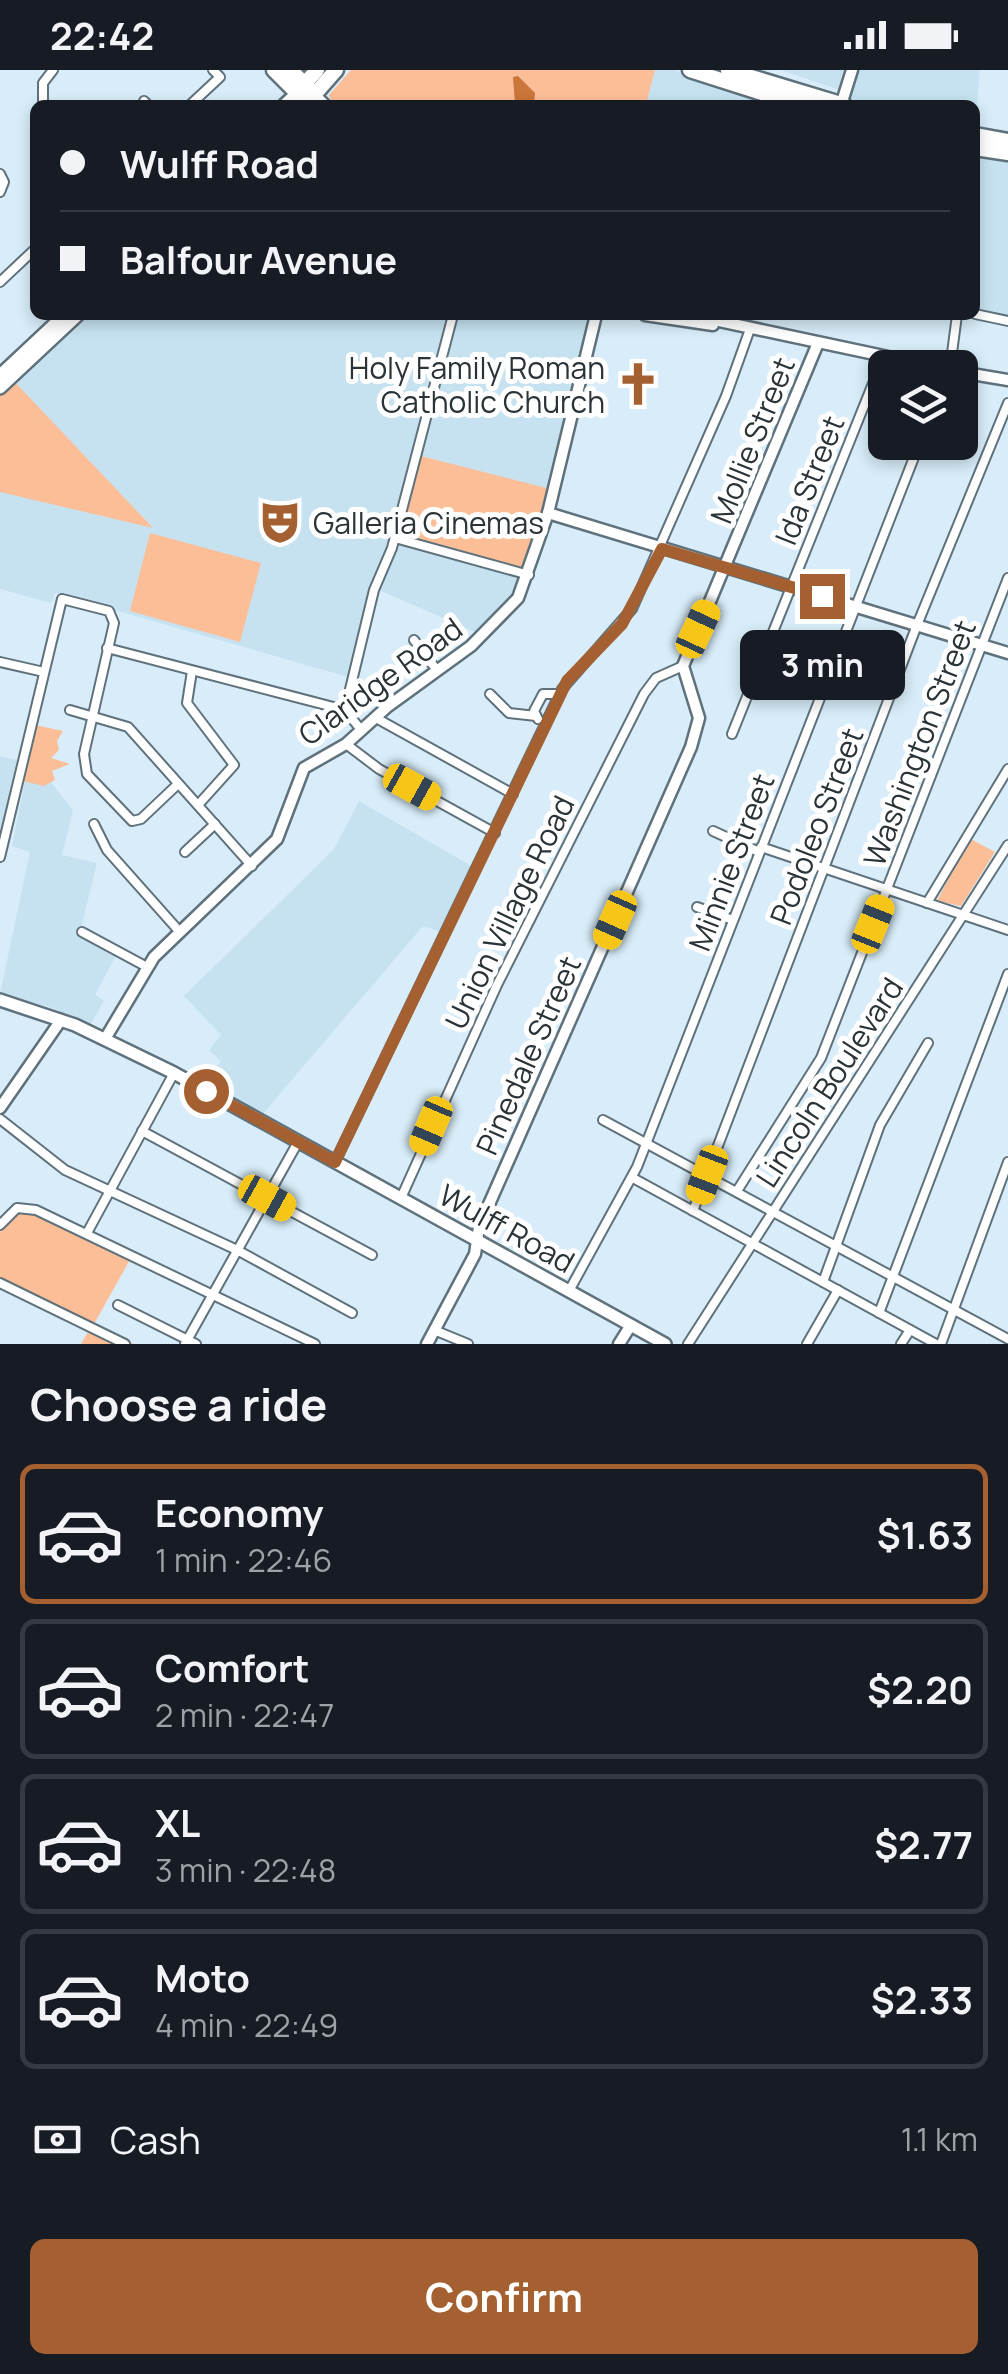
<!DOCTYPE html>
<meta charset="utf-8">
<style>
:root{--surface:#171b24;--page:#242831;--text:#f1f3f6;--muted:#9ea1a6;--line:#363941;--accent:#a56031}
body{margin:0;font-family:Manrope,sans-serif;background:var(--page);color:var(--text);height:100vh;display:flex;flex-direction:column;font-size:38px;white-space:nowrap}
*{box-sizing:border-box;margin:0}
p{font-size:32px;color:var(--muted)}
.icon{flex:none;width:55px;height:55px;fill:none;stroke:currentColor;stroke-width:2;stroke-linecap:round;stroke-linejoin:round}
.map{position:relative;height:1274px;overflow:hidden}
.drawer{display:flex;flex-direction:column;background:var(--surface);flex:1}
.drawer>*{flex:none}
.top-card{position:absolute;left:30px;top:30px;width:950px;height:220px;border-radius:15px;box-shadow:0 5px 15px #0003;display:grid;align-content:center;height:220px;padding:0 30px;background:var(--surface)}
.controls{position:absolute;left:868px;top:280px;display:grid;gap:20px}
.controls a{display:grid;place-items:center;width:110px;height:110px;border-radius:15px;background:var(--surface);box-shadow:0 5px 15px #0003;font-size:50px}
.end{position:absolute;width:45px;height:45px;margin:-22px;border:12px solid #a56031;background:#fff;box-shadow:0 0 0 5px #fff}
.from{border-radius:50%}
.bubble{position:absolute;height:70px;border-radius:15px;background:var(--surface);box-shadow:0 5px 15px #0003;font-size:32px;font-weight:700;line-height:70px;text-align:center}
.car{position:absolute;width:30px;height:60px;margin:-30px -15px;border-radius:12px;box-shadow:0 0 8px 2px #0007;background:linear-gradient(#f5c518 24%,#345 0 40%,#f5c518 0 76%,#345 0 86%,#f5c518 0)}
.top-card b{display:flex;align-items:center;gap:35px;height:95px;font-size:38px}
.top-card b+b{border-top:2px solid var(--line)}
.top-card i{width:25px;height:25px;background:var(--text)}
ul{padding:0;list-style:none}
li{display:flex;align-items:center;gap:30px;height:140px;margin:0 20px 15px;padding:0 10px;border:5px solid var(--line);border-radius:15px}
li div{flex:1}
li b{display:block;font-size:38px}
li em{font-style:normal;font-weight:700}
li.selected{border-color:var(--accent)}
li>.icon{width:90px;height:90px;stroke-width:1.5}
h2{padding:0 30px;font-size:45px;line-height:120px}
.pay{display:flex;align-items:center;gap:25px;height:110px;padding:0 30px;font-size:38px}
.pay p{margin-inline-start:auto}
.button{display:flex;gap:20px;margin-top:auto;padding:20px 30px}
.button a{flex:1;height:115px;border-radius:15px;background:var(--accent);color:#fff;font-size:40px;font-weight:700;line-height:115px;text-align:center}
.status{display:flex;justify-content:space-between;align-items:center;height:70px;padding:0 50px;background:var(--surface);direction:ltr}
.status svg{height:28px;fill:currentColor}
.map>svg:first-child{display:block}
.built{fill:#c6e2f1}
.green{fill:#fcbe97}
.water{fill:#cb763b}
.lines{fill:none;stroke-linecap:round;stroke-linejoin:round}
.street-casing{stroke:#5f717b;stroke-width:12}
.secondary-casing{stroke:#5f717b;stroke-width:15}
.primary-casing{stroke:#5f717b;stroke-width:16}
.highway-casing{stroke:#5f717b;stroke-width:19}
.street{stroke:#fff;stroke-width:8}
.secondary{stroke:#fff;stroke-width:10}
.primary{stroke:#fff;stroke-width:11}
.highway{stroke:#fff;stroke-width:14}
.route{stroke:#a56031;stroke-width:12}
.labels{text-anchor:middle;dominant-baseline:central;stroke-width:10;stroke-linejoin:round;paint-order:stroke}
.poi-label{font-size:30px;fill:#2a3337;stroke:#fff;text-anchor:end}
.street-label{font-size:30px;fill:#2a3337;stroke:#fff}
</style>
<div class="status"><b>22:42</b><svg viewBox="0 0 49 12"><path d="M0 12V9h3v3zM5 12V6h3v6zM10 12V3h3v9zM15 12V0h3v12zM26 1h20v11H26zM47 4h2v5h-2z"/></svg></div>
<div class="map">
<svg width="1008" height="1274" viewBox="0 0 1008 1274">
<rect width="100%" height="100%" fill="#d8edf9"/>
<!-- built -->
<g class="built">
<polygon points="655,0 674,0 771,35 646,35"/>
<polygon points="781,0 980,0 975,56 975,35 863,35 847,31 848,23"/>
<polygon points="975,83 1008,88 1008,248 975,240"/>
<polygon points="79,245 602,245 554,438 533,507 516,540 489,568 370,516 348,607 55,523 51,533 0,519 0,314"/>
<polygon points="0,686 20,691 0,778"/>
<polygon points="49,710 73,740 62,785 97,793 81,858 119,880 95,925 104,931 90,955 50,937 0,924 30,782 12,776 25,711"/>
<polygon points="359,731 473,797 442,862 423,856 262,1045 204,1013 221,991 209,980 221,965 184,926 334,779"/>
</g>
<!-- green -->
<g class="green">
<polygon points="351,0 655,0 646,35 333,35 329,25"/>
<polygon points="11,308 153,458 0,422 0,317"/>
<polygon points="417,385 554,420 527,502 399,468"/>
<polygon points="150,463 261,493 240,572 130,541"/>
<polygon points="35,655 63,661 57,671 59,680 51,688 70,694 52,701 55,710 44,716 22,711"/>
<polygon points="969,768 995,782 961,836 937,831"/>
<polygon points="17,1142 35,1143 132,1186 94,1254 134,1274 81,1274 93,1253 0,1209 0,1162"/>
</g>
<!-- water -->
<polygon class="water" points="518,6 535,23 534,35 515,33 513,7"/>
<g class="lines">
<!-- street casing -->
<g class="street-casing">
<g id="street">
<polyline points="144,31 148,35"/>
<polyline points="43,35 43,13 53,0"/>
<polyline points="190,35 220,7 213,0"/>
<polyline points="0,104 4,112 0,122"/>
<polyline points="0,212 35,179"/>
<polyline points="975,244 1008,251"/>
<polyline points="950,298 957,245"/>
<polyline points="395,468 529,505"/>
<polyline points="414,570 436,599"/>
<polyline points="107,578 345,640 362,661"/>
<polyline points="0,592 44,602"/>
<polyline points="192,601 187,633 234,695 198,735"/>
<polyline points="490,624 509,643 536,646"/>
<polyline points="70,640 128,657 252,796"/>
<polyline points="345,640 374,520 392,478 453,245"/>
<polyline points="376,648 513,724"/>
<polyline points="538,649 534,641 543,624 560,624"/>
<polyline points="732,664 884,286"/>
<polyline points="346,674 379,699 495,763"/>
<polyline points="94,754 107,780 179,861"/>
<polyline points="713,761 759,782"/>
<polyline points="761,777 1008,860"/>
<polyline points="185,782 215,754"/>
<polyline points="0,787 62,529 109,541 114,553 84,684 87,704 132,751 141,749 178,714"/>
<polyline points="927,833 1008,699"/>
<polyline points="697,837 733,850"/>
<polyline points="82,862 147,897"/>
<polyline points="0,1049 65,1100 237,1180 352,1243"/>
<polyline points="603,1050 1008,1269"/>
<polyline points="142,1061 372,1185"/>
<polyline points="335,1092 562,619 632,539 726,326 750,259"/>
<polyline points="633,1108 936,1274"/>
<polyline points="737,1121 821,988 1008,508"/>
<polyline points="401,1128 497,915 644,624 656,608 683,596"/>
<polyline points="693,1141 917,555 1008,333"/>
<polyline points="0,1155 17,1138 36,1140 315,1274"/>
<polyline points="87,1163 174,1003"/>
<polyline points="823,1212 880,1055 928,973"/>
<polyline points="0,1213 125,1274"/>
<polyline points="569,1221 637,1097 920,372"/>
<polyline points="118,1235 196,1274"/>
<polyline points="879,1243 1008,904"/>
<polyline points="434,1260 468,1274"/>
<polyline points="185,1274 298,1072"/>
<polyline points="688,1274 1008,775"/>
<polyline points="807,1274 838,1220"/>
<polyline points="901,1274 910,1260"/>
<polyline points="941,1274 1008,1092"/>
</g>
</g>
<!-- secondary casing -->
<g class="secondary-casing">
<g id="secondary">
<polyline points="314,24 325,35"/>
<polyline points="841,35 852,0"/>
<polyline points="645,245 713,255"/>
<polyline points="691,245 940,298"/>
<polyline points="960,302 1008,310"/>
<polyline points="548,443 1008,583"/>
<polyline points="105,969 154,887 277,769 304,698 346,674 387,637 471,576 518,528 548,443 596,245"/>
<polyline points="0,1038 61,950"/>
<polyline points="427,1274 475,1184 479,1157 691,677 699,648 683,596 818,273"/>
<polyline points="619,1274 631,1255"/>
</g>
</g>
<!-- primary casing -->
<g class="primary-casing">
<g id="primary">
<polyline points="284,35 297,23"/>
<polyline points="0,305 64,245"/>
<polyline points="0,318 78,245"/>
<polyline points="0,930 75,955 174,1003 665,1274"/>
</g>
</g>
<!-- highway casing -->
<g class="highway-casing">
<g id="highway">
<polyline points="274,0 307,33 336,0"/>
<polyline points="291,0 314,24"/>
<polyline points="690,0 799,35"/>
<polyline points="728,0 844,35"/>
<polyline points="300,19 317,0"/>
<polyline points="975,65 1008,71"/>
<polyline points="975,78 1008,83"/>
</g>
</g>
<!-- street -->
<use href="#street" class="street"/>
<!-- secondary -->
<use href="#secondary" class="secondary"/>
<!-- primary -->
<use href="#primary" class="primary"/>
<!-- highway -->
<use href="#highway" class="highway"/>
</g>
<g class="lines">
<!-- route -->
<polyline class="route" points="206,1021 335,1092 567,611 622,554 662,479 822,526"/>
</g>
<!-- icons -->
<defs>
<g id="church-bare" transform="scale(3.45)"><path d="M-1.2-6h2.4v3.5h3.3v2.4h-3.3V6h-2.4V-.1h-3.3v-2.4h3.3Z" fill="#a56031" stroke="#fff" stroke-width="2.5" paint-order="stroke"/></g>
<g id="theatre-bare" transform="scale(3.45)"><path d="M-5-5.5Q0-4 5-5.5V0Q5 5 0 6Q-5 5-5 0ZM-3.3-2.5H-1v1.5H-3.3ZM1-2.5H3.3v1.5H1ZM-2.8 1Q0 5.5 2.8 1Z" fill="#a56031" stroke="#fff" stroke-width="2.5" paint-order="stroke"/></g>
</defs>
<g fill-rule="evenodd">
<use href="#church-bare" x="638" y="314"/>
<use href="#theatre-bare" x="280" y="452"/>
</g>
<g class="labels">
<!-- poi labels -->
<g class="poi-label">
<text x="605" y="297">Holy Family Roman<tspan x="605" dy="34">Catholic Church</tspan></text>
<text x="313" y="452" text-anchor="start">Galleria Cinemas</text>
</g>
<!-- street labels -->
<g class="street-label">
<text transform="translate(752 370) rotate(-68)">Mollie Street</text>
<text transform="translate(809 410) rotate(-68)">Ida Street</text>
<text transform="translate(380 611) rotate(-36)">Claridge Road</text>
<text transform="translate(919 673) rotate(-69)">Washington Street</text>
<text transform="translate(816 756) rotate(-69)">Podoleo Street</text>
<text transform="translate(731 792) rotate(-69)">Minnie Street</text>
<text transform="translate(509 842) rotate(-64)">Union Village Road</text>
<text transform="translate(528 985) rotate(-66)">Pinedale Street</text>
<text transform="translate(829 1012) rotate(-57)">Lincoln Boulevard</text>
<text transform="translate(507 1158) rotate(29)">Wulff Road</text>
</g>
</g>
</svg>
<div class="controls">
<a><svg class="icon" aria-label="layers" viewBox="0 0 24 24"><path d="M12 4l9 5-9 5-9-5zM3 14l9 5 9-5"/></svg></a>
</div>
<i class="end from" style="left:206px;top:1021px"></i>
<i class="end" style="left:822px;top:526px"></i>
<div class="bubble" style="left:740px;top:560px;width:165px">3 min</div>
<i class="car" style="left:698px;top:559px;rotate:25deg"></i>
<i class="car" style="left:412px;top:717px;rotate:119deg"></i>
<i class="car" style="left:615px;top:850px;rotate:204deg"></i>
<i class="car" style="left:873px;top:854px;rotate:22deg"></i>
<i class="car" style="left:431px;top:1056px;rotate:203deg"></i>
<i class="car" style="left:707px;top:1105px;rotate:201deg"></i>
<i class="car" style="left:267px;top:1128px;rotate:119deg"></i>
<div class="top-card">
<b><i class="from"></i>Wulff Road</b>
<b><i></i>Balfour Avenue</b>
</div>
</div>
<section class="drawer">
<h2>Choose a ride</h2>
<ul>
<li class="selected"><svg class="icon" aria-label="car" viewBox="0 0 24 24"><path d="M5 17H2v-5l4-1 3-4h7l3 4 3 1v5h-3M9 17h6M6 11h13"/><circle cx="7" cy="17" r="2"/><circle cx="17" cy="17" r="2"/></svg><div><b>Economy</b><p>1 min · 22:46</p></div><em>$1.63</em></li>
<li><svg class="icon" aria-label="car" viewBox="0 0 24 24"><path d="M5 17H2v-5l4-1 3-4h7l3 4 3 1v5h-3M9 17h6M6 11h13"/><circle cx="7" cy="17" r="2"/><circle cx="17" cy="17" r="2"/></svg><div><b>Comfort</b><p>2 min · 22:47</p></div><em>$2.20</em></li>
<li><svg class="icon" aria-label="car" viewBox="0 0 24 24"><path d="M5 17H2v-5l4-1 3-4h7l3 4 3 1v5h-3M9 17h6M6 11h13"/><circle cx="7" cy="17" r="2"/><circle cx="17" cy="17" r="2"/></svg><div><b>XL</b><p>3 min · 22:48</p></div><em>$2.77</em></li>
<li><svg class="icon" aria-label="car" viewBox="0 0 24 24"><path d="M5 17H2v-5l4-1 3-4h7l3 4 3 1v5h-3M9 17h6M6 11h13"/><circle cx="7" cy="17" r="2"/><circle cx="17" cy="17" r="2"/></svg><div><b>Moto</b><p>4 min · 22:49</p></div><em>$2.33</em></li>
</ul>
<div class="pay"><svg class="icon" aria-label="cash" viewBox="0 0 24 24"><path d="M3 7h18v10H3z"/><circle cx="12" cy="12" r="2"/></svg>Cash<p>1.1 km</p></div>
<div class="button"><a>Confirm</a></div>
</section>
